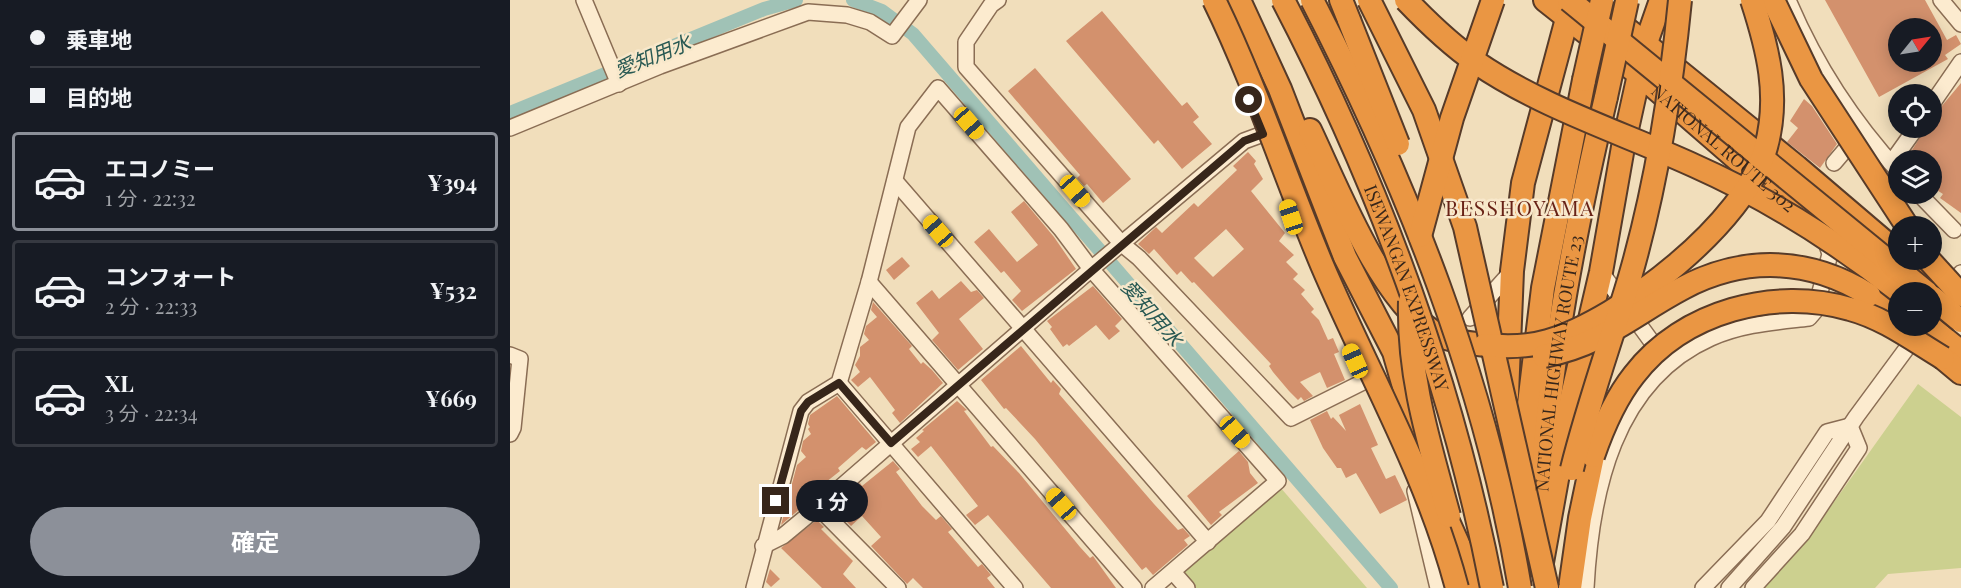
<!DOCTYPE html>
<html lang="ja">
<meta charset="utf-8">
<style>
:root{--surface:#171b24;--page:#242831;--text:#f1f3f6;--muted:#9ea1a6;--line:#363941;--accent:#8c9099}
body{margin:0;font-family:"Playfair Display","Noto Sans JP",serif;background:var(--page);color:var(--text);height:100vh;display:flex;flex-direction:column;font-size:22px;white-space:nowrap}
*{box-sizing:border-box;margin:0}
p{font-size:20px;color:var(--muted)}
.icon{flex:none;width:33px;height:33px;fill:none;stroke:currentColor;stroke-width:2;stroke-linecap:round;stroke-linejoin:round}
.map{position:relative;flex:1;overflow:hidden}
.side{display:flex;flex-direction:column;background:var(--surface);width:510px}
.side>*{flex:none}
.guide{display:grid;align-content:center;height:132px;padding:0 30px;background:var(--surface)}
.needle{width:39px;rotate:60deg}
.buttons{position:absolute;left:1378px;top:18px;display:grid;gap:12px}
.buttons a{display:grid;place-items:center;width:54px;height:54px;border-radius:50%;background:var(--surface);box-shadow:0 3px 15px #0003;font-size:30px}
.end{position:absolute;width:27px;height:27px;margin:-14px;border:8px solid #37261a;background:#fff;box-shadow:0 0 0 3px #fff}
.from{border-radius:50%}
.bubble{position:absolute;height:42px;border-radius:21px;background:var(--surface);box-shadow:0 3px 15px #0003;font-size:20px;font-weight:700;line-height:42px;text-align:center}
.car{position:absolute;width:18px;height:36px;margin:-18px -9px;border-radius:8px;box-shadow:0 0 4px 2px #0007;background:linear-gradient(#f5c518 24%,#345 0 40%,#f5c518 0 76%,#345 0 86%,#f5c518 0)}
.guide b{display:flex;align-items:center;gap:21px;height:57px;font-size:22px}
.guide b+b{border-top:2px solid var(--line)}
.guide i{width:15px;height:15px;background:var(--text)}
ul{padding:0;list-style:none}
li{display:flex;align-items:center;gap:18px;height:99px;margin:0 12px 9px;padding:0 18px;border:3px solid var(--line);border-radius:6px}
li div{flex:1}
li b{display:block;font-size:22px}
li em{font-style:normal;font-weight:700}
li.on{border-color:var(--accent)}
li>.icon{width:54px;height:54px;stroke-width:1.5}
.cta{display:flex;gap:12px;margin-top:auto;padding:12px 30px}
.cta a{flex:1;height:69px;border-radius:36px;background:var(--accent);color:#fff;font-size:24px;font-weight:700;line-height:69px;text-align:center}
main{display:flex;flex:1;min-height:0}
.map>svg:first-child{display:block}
.green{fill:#ccd08f}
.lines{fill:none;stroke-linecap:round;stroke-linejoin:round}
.canal{stroke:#a0c2b6;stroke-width:14}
.building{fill:#d3916d;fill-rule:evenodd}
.minor-casing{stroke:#8a6d54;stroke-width:18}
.highway-casing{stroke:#573b29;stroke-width:26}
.minor{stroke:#fcebcf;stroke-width:15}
.highway{stroke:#ea9643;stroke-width:22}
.highway-bridge-casing{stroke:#573b29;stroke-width:26;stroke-linecap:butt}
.highway-bridge{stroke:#ea9643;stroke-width:22}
.route{stroke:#37261a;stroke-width:8}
.labels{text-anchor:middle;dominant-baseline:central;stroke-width:5;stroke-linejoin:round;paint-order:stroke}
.street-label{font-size:18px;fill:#37261a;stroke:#f8e8cb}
.water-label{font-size:20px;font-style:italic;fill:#285953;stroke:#f8e8cb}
.quarter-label{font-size:21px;letter-spacing:1.5px;fill:#682216;stroke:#f8e8cb}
</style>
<main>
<section class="side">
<div class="guide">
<b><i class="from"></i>乗車地</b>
<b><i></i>目的地</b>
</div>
<ul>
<li class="on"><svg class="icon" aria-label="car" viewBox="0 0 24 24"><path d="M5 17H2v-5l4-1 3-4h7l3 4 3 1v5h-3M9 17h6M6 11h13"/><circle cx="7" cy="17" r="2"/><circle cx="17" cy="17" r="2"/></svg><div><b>エコノミー</b><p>1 分 · 22:32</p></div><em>¥394</em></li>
<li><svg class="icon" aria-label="car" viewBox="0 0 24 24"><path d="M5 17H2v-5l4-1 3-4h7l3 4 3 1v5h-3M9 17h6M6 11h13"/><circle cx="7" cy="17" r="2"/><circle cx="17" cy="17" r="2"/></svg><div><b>コンフォート</b><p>2 分 · 22:33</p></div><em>¥532</em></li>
<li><svg class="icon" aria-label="car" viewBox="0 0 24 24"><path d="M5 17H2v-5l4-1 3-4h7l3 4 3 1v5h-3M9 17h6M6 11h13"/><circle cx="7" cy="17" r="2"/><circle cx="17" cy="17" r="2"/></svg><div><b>XL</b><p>3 分 · 22:34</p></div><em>¥669</em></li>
</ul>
<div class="cta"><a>確定</a></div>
</section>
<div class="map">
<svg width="1451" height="588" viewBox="0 0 1451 588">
<rect width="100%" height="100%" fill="#f1debb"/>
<!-- green -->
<g class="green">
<polygon points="1408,384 1451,417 1451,568 1378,574 1365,588 1254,588 1292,547"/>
<polygon points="770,487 857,588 682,588 672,572"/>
</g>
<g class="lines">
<!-- canal -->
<g class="canal">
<polyline points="343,0 372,11 403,34 881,588"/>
<polyline points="0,113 254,9 286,0"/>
</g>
</g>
<!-- building -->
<g class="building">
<path d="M1315,0H1415L1437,40L1446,35L1451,44L1435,55L1438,59L1369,97ZM1389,28H1422V62H1389Z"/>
<polygon points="592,11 672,106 677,102 689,117 683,122 702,144 672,169 648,140 644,144 556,41"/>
<polygon points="525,68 621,179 593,203 577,184 574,186 567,178 570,175 498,91"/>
<polygon points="1451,83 1451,213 1430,198 1433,194 1422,187 1422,160 1400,160 1397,158 1416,128 1422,128 1422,118 1426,113"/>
<polygon points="1294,99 1302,106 1327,144 1310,168 1277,142 1288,128 1280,121"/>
<path d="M738,152L746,161L744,164L753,179L741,191L775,233L769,241L784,255L776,262L788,274L783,279L795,290L791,294L804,309L801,312L809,320L818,340L823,338L829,352L824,354L835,380L817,388L810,372L790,382L803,396L794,401L791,397L788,400L779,391L763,372L759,366L761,364L684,282L682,283L671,271L667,275L644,249L639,254L628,244L646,227L652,233L684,203L688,207L727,170L723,166ZM716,229L734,249L703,277L684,258Z"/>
<polygon points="514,201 544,237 566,269 512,311 502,300 511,291 494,271 491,273 464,242 479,229 507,262 528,245 501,212"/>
<polygon points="392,257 400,266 384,280 376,270"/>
<polygon points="451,281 461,292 467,290 474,298 449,319 473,349 448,370 422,340 429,333 406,303 422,290 429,299"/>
<polygon points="583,286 612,319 605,326 610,331 599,340 586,325 559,346 557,344 553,347 540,329 542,327 537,321"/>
<polygon points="363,302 402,346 399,349 411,364 413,362 422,370 433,383 390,423 382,413 385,410 360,377 348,387 341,380 350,372 345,365 350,356 350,347 359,340 354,334 356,326 367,317 361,310"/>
<polygon points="511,346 541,383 543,380 551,389 549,394 644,504 668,530 673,528 680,536 674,540 678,545 643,575 636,567 632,570 525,439 496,408 494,409 471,380"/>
<polygon points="327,396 366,442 356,450 352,447 328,468 330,471 316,482 318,485 271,525 287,465 296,457 291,451 293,441 301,434 298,429 300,427 298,424 300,415"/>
<polygon points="447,401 457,410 454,411 481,447 483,446 509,473 570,547 580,558 583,556 606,588 541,588 478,515 465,525 456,515 468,506 421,446 408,457 401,449 410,442 406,438 414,431 412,430"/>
<polygon points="850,404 868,445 861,448 876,479 885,475 897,500 870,514 846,473 836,478 831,468 827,468 813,448 800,420 817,411 821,419 823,417 836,431 829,415"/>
<polygon points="729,451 738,462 740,473 748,483 709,512 712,515 701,525 677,496"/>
<polygon points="383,461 390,469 386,472 412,506 426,520 431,516 442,529 438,532 468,567 472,564 481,575 477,578 485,588 413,588 403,578 397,584 361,546 371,537 352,516 341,526 324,509 350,483 352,486"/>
<polygon points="307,520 314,527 311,529 343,561 333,574 346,588 312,588 271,548"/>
<polygon points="260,569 270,579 261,587 256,582"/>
</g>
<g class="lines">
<!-- minor casing -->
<g class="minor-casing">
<g id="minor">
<polyline points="74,0 109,84"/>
<polyline points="488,0 481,5 456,42 456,67 612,244 629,258 781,418 859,379"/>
<path d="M1278,0C1305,64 1342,121 1389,172"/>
<polyline points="1431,0 1451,24"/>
<polyline points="1422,104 1451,62"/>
<polyline points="0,128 150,66 298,12 337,15 360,22 382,36 409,0"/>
<polyline points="1324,163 1347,136"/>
<polyline points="1381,163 1406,128"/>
<polyline points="385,181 698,542"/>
<polyline points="1409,194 1444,230"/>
<polyline points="1091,272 1152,356"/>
<polyline points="359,282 624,588"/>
<polyline points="1422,314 1451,273"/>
<polyline points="960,318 1002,271"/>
<polyline points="0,355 10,359 3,428 0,434"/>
<polyline points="329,383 505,588"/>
<polyline points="905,491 928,588"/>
<polyline points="308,507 388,588"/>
<polyline points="253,546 273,536 308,507 586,265 734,141 753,134"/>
<polyline points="663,572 677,588"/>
<polyline points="244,588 291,411 298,402 329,383 359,282 398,127 428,88 551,229 581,269 768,481 643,588"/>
<path d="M1076,588C1081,492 1104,381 1201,338C1232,324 1265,322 1299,318L1305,311L1320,254L1314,236"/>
<polyline points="1193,588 1258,521 1317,432 1340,426 1349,448 1292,534 1243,588"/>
<polyline points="1219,588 1273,527 1346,417 1408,333"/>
</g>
</g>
<!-- highway casing -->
<g class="highway-casing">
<g id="highway">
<polyline points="729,0 770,89 835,257 884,352 911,446"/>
<polyline points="831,0 839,20"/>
<path id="s1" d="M1035,0L1130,75L1295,218"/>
<polyline points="1081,0 1287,167 1389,254"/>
<path d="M800,130C828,189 869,295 922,331C936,341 958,343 975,345"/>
<polyline points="1395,260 1451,307"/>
<polyline points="1359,295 1389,319"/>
<polyline points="1419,326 1451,352"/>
<polyline points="1433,358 1451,373"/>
<polyline points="997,395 1002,271 1013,183 1062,0"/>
<polyline points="999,443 1001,515"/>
<polyline points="1011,470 1033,288 1074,80"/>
<path id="s2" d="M1031,498C1039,362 1065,229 1096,97"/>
<polyline points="932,508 958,566 962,588"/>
<polyline points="1031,568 1062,396 1091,272 1113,147 1136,43 1151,0"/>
<polyline points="1060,588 1070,518 1083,456"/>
</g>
</g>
<!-- minor -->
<use href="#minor" class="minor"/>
<!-- highway -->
<use href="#highway" class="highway"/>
<!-- highway-bridge casing -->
<g class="highway-bridge-casing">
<g id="highway-bridge">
<path d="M704,0C746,86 775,177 812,265C858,373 917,474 947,588"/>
<path id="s3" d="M773,0C870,186 942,382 982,588"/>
<path d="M802,0C898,186 975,381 1010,588"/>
<polyline points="859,0 914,110 955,227 1037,588"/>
<path d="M896,0C918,23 941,45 967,63C1033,108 1113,133 1185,166C1259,199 1327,242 1390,292"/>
<polyline points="1059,0 1416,292"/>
<polyline points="1263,0 1301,79 1397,226"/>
<polyline points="839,20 888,144"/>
<polyline points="1074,80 1092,0"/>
<polyline points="1096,97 1117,1"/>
<polyline points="910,236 942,118 983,0"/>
<polyline points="1419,260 1451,295"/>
<polyline points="1422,297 1451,321"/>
<path d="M900,301C898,378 919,442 939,516"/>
<path d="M975,345C996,347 1018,347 1038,341C1111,319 1236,223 1256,147C1270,96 1258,49 1242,0"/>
<path d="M1034,356C1094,344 1122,315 1173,288C1235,255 1300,258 1359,295"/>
<path d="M1083,456C1093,427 1105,399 1124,375C1173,311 1265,287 1340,309C1374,318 1403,340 1433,358"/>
<path d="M1062,469C1078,404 1101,341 1120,277C1146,187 1161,93 1170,0"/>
</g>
</g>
<!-- highway-bridge -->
<use href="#highway-bridge" class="highway-bridge"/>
</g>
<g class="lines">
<!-- route -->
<polyline class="route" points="266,501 291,411 298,402 329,383 381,443 734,141 753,134 739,100"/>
</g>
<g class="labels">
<!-- street labels -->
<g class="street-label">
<text stroke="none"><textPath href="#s1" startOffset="232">NATIONAL ROUTE 302</textPath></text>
<text stroke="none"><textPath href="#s3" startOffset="314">ISEWANGAN EXPRESSWAY</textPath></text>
<text stroke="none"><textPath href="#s2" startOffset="136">NATIONAL HIGHWAY ROUTE 23</textPath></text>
</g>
<!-- water labels -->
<g class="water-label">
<text transform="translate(142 55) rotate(-22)">愛知用水</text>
<text transform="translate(643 312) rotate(49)">愛知用水</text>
</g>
<!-- quarter labels -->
<g class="quarter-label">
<text x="1010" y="207">BESSHOYAMA</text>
</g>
</g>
</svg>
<div class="buttons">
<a><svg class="needle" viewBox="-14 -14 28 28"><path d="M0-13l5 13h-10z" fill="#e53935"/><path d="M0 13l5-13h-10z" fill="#9ea1a6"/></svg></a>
<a><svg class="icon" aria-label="locate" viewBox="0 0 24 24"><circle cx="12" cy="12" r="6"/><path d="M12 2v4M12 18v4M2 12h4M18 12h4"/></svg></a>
<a><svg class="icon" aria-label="layers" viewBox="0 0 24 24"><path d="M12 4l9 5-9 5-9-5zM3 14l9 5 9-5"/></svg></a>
<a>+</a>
<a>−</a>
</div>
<i class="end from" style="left:739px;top:100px"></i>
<i class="end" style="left:266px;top:501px"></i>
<div class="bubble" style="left:286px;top:480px;width:72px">1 分</div>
<i class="car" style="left:459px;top:123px;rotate:139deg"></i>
<i class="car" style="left:565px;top:191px;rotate:139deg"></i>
<i class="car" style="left:781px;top:217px;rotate:342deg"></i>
<i class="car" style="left:428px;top:231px;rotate:319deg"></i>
<i class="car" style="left:845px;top:361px;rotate:336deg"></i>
<i class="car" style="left:725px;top:432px;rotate:139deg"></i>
<i class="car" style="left:551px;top:504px;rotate:319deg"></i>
</div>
</main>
